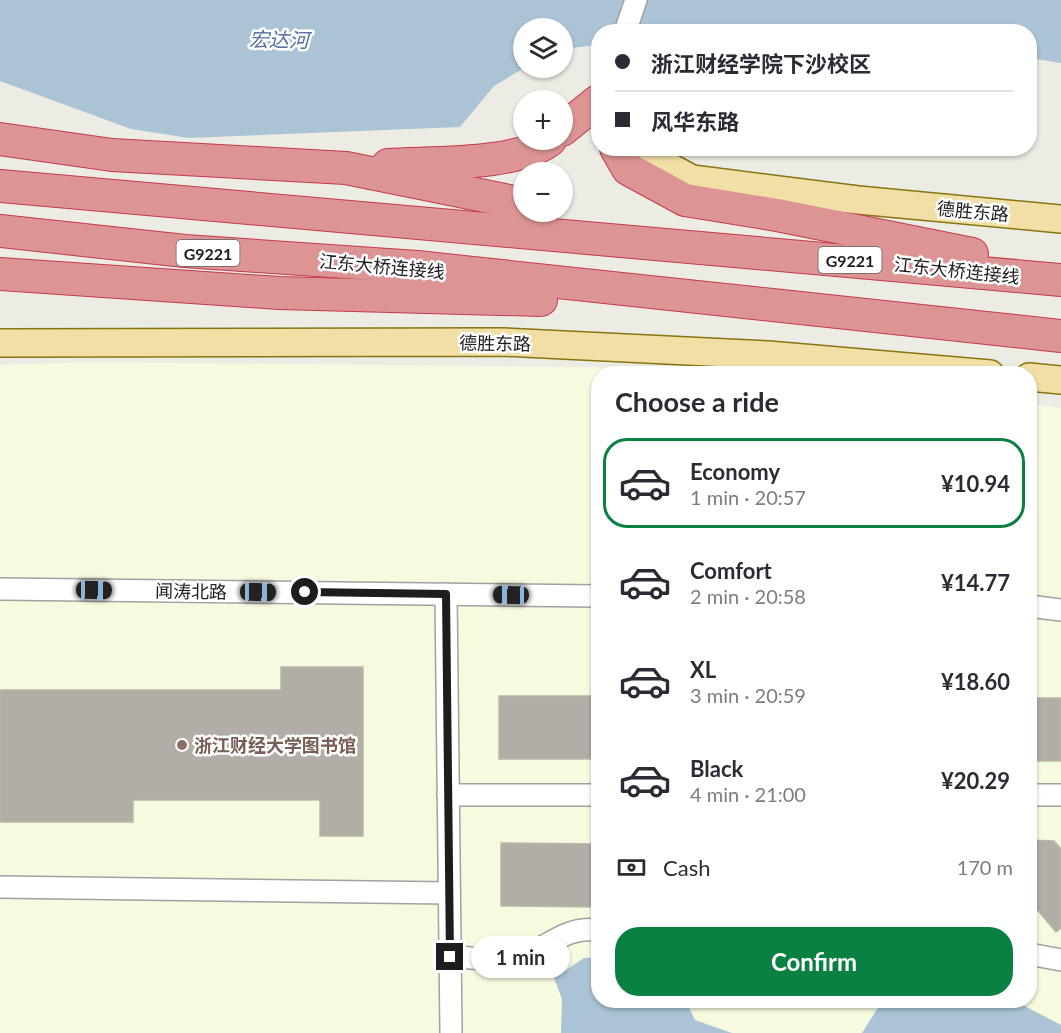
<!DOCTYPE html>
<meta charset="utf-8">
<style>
:root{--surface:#fff;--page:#f7f7f7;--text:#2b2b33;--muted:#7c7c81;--line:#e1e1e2;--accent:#0b8043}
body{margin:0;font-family:Lato,"Noto Sans SC",sans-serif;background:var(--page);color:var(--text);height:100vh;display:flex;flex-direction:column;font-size:22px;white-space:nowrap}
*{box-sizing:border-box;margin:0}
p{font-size:20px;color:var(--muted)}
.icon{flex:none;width:33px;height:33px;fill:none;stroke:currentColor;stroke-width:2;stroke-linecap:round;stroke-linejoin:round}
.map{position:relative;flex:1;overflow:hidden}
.drawer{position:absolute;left:591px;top:366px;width:446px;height:642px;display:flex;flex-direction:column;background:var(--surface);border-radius:24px;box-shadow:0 2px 4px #0004}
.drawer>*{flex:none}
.banner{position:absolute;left:591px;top:24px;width:446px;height:132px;border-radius:24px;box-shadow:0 2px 4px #0004;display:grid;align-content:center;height:132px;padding:0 24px;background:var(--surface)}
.controls{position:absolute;left:513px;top:18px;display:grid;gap:12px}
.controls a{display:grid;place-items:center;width:60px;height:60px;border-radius:50%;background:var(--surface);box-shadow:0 2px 4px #0004;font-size:30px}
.end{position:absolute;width:27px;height:27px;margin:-14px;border:8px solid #1d1d1d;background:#fff;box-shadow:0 0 0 3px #fff}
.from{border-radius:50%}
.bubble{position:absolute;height:42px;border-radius:21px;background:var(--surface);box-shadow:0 2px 4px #0004;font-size:20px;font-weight:700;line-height:42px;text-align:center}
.car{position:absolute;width:18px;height:36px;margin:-18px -9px;border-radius:8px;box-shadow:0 0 4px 2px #0007;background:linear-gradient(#222 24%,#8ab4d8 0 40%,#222 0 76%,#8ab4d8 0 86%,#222 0)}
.banner b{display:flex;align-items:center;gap:21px;height:57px;font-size:22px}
.banner b+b{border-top:2px solid var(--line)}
.banner i{width:15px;height:15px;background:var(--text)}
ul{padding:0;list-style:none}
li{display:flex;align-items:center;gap:18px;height:90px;margin:0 12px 9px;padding:0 12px;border:3px solid transparent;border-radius:24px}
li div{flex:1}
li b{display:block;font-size:22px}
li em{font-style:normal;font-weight:700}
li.selected{border-color:var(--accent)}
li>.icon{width:54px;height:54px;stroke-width:1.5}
h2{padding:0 24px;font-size:27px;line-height:72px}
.pay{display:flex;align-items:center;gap:15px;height:66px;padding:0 24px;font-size:22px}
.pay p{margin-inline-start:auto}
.primary-button{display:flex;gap:12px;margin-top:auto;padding:12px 24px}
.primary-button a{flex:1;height:69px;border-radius:24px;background:var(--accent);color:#fff;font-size:24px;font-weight:700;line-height:69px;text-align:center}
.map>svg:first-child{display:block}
.education{fill:#f6fbe0}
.water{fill:#aac4d6}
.building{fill:#b2aea7;stroke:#bdb6a8;stroke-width:1.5}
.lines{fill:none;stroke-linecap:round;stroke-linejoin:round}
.minor-casing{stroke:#a1a1a1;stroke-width:24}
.major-casing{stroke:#867511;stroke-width:30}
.highway-casing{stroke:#c5384d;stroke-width:34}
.minor{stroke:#fff;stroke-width:21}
.major{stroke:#f1dfa6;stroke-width:27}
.highway{stroke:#dc9594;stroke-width:32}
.route{stroke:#1d1d1d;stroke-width:8}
.education-dot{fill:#8d6e63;stroke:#fff;stroke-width:2}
.labels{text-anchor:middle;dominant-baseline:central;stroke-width:5;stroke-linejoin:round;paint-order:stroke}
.shield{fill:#fff;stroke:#616161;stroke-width:1.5}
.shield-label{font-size:16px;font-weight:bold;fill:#1d1d1d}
.street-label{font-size:18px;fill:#1d1d1d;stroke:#fff}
.education-label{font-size:18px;font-weight:bold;fill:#785e54;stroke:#fff;text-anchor:start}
.water-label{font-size:20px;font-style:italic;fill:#556da2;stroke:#fff}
</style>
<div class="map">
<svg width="1061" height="1033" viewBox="0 0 1061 1033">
<rect width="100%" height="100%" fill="#edece4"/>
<!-- education -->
<polygon class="education" points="88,362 746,369 783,373 598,374 598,1000 1029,1000 1029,404 1061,408 1061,1033 0,1033 0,365"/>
<!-- water -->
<g class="water">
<polygon points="0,0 1061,0 1061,63 1029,58 1029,32 598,32 598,45 563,49 562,28 524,28 524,68 494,86 460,127 189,138 131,129 0,81"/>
<polygon points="598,957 598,1000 686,1001 695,1020 732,1033 561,1033 562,999 554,978 584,958"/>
<polygon points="891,1000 1015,1001 1061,1025 1061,1033 862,1033 877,1009"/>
</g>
<!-- building -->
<g class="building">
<polygon points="281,667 363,667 363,836 320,836 320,800 133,800 133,822 0,822 0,690 281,690"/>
<rect x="499" y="696" width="99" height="63"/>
<rect x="1029" y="698" width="32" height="63"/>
<polygon points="1029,840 1054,841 1061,849 1061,928 1056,932 1029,900"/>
<polygon points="501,843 598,844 598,907 501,906"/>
</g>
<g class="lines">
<!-- minor casing -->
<g class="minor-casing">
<g id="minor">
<polyline points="625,32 636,0"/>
<polyline points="0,589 598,596"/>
<polyline points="446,594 451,1033"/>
<polyline points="1029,606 1061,610"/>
<polyline points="448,795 598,795"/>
<polyline points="1029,795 1061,795"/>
<polyline points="0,887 449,893"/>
<polyline points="1029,954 1061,960"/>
<path d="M450,957C469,957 492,961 511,958C547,953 559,926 598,930"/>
</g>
</g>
<!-- major casing -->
<g class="major-casing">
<g id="major">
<polyline points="643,148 648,155 692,179 858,200 1061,219"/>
<polyline points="0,343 502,342 768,355 990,374"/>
<polyline points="1029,377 1061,380"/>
</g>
</g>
<!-- highway casing -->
<g class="highway-casing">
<g id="highway">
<polyline points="562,130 598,101"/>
<polyline points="0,139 112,155 346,168 524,204"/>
<polyline points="616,148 628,169 685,200 777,215 972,254"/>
<path d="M388,165C432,162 517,166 550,140"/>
<polyline points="0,186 1061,280"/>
<polyline points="0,231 185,251 417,267 1061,336"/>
<polyline points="0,274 279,293 541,300"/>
</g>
</g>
<!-- minor -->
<use href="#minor" class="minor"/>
<!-- major -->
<use href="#major" class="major"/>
<!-- highway -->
<use href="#highway" class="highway"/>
</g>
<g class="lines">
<!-- route -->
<polyline class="route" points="305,592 446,594 450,957"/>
</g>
<!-- markers -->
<circle class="education-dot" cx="182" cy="745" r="6"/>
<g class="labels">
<!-- shield labels -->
<g class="shield">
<rect x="176.5" y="240" width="63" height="26" rx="4.5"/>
<rect x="818.5" y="247" width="63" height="26" rx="4.5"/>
</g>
<g class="shield-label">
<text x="208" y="253">G9221</text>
<text x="850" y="260">G9221</text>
</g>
<!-- street labels -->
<g class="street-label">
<text transform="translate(973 211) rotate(5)">德胜东路</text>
<text transform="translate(382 266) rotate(5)">江东大桥连接线</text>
<text transform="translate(957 270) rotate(6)">江东大桥连接线</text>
<text transform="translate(495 343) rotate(1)">德胜东路</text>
<text transform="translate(191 591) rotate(1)">闻涛北路</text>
</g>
<!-- education labels -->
<g class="education-label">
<text x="194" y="745">浙江财经大学图书馆</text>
</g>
<!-- water labels -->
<g class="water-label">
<text transform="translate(279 39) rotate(1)">宏达河</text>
</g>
</g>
</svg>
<div class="controls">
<a><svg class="icon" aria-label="layers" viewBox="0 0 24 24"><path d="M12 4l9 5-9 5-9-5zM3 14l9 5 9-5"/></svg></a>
<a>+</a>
<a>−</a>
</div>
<i class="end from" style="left:305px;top:592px"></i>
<i class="end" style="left:450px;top:957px"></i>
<div class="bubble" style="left:471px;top:936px;width:99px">1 min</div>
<i class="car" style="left:94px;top:590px;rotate:91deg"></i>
<i class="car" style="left:258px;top:592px;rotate:91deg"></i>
<i class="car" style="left:511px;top:595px;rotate:271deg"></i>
<div class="banner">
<b><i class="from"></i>浙江财经学院下沙校区</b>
<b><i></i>风华东路</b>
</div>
<section class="drawer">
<h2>Choose a ride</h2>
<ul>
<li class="selected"><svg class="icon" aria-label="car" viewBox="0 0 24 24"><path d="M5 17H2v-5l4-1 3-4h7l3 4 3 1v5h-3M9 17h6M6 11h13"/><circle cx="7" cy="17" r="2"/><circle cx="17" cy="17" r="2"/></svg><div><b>Economy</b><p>1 min · 20:57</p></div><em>¥10.94</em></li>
<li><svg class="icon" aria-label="car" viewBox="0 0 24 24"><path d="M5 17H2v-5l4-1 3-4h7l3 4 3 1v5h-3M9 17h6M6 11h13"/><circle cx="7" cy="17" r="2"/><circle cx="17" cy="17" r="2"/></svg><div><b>Comfort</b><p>2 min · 20:58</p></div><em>¥14.77</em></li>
<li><svg class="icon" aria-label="car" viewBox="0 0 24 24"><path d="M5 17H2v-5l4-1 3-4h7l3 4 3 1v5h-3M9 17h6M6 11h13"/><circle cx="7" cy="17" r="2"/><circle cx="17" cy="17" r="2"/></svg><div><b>XL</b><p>3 min · 20:59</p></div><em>¥18.60</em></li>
<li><svg class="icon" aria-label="car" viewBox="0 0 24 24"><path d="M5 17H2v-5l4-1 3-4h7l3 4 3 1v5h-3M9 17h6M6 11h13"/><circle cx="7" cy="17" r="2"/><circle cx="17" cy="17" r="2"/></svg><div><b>Black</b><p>4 min · 21:00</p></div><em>¥20.29</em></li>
</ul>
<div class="pay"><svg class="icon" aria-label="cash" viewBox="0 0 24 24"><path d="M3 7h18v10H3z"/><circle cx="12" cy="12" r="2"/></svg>Cash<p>170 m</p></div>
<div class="primary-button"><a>Confirm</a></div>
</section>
</div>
